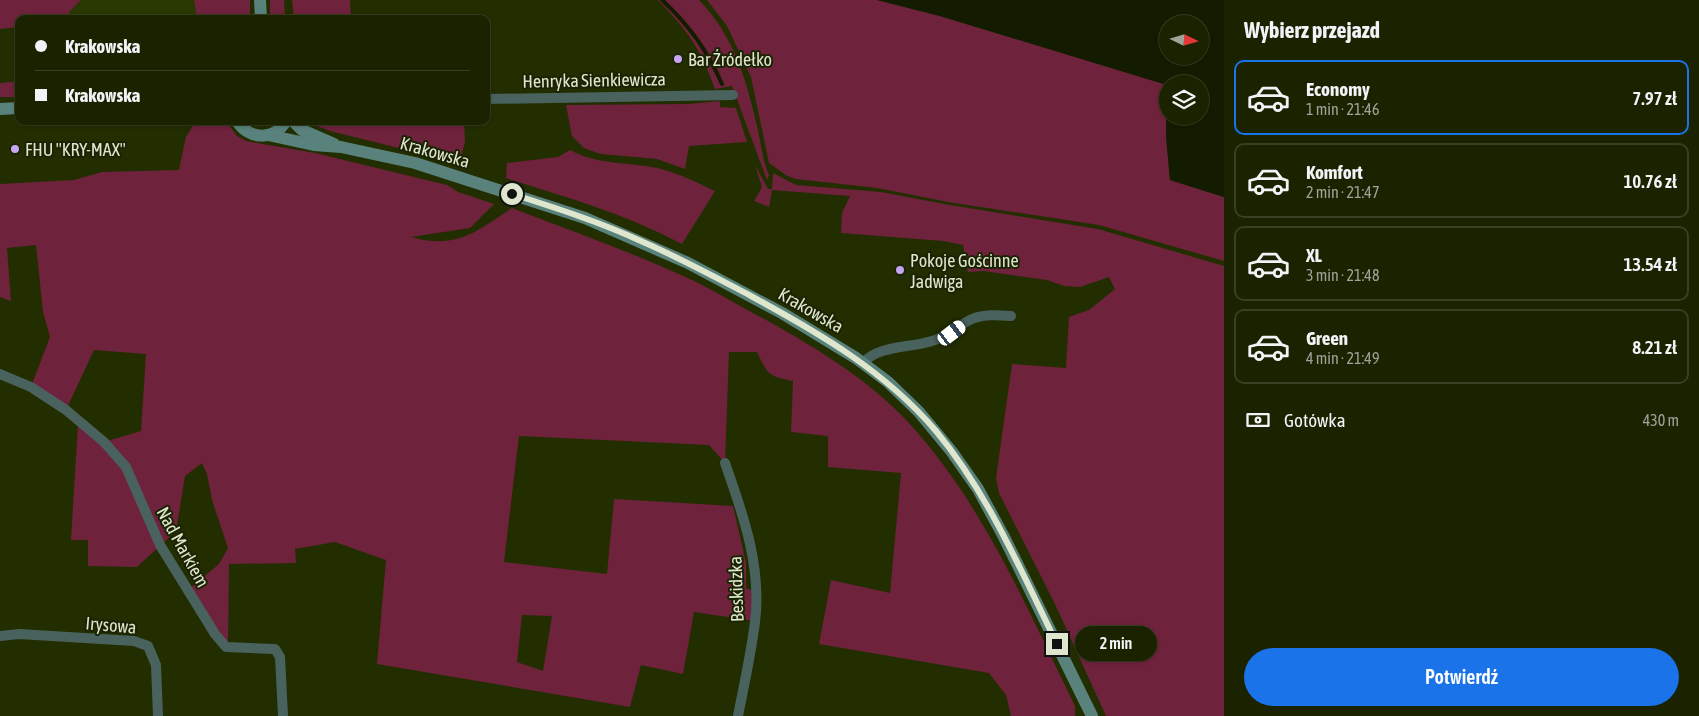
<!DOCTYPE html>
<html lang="pl">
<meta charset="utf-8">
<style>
:root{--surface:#1a2200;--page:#272f0f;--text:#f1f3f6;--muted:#9fa499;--line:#383f22;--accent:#1a73e8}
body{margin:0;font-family:"Asap Condensed",sans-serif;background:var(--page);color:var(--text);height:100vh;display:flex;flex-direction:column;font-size:19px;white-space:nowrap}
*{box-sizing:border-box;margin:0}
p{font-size:16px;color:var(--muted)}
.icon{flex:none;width:28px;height:28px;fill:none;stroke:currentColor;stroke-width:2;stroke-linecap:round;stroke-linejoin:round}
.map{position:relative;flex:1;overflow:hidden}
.panel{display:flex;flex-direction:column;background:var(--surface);width:475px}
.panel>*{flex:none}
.banner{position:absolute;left:15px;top:15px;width:475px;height:110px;border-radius:10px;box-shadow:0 1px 4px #0004,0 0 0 1px var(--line);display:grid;align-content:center;height:110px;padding:0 20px;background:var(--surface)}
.needle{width:32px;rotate:95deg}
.tools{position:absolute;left:1159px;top:15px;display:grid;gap:10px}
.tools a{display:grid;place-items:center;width:50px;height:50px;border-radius:50%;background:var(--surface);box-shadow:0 1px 4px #0004,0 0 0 1px var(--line);font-size:25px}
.end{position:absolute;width:22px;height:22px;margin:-11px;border:6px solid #dee7ce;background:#111;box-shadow:0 0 0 2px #111}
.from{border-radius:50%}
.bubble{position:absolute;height:35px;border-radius:18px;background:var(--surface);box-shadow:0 1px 4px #0004,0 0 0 1px var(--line);font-size:16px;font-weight:600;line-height:35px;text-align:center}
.car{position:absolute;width:15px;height:30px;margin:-15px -8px;border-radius:6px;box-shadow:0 0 4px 1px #0007;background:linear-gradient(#fff 24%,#345 0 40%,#fff 0 76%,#345 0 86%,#fff 0)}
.banner b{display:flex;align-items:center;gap:18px;height:48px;font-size:19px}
.banner b+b{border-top:1px solid var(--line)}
.banner i{width:12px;height:12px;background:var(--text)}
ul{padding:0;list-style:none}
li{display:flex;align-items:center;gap:15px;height:75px;margin:0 10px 8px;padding:0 10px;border:2px solid var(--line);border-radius:10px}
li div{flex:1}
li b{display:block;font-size:19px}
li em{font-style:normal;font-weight:600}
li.active{border-color:var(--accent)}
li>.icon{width:45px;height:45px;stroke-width:1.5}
h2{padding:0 20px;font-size:22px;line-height:60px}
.pay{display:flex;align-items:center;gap:12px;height:55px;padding:0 20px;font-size:19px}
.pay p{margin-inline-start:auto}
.cta{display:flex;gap:10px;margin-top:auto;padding:10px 20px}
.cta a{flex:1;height:58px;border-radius:30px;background:var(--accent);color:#fff;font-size:20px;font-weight:600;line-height:58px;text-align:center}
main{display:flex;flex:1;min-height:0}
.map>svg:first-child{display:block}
.built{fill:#293700}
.green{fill:#6e223b;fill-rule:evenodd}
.water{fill:#131c00;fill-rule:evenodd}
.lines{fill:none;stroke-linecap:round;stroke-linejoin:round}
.stream{stroke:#131c00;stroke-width:4}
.street{stroke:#49625e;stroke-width:10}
.secondary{stroke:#59827c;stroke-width:12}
.route{stroke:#dee7ce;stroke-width:6}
.poi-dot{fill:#c6a6f0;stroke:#1a2302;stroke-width:2}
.labels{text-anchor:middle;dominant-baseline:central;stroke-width:4;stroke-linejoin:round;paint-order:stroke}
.poi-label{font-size:18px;fill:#dee7ce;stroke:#1a2302;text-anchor:start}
.street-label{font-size:18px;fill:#dee7ce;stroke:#1a2302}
</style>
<main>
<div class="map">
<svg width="1224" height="716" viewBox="0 0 1224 716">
<rect width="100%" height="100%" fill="#222e00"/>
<!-- built -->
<polygon class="built" points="81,0 194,0 197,19 67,19 70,11"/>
<!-- green -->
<g class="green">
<polygon points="0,0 81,0 70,11 67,19 19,19 19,36 18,27 0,29"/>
<polygon points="194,0 250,0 250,19 197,19"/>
<polygon points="270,0 284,0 285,19 270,19"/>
<polygon points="292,0 350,0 351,19 294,19"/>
<path d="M658,0H699C734,36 746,79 757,126C761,142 762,159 769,175L767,180L732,86L715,89C700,48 688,31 658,0Z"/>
<polygon points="707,0 877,0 940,16 1167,85 1166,136 1170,180 1224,197 1224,261 1099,225 948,202 877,188 796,179 787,176 769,163 751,77 727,26"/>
<polygon points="19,81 19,97 0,97 0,83"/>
<polygon points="720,101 720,107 736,108 747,142 689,146 685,169 657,159 601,154 584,148 572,136 566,105 689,104"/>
<path d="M196,121H226L237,136L246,141L315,153L447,185L458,192L494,204L470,228L411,237C456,250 476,232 512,208C569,230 626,250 681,275C711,288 739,306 768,321C818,349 869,380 908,422C983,503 1027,609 1075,706V716H1011L1006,695L989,673L819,644L831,580L890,593L901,473L828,467V436L791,432L793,381C768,376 768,375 757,352H729L725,463L709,445L519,436L504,562L607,574L614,499L733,506L746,563V588L756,592L755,621L694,612L683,674L641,665L630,707L377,664L386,560L335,542L295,549L296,563L229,564L228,644L223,639L190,588L219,564L228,548L212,500L207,474L202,463L185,476L176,531L137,567L88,566V540H71L78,424L104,442L141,431L146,354L94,350L66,410L32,384L50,337L43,312L36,245L7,248L11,301L0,297V184L74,180L102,172L179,170L186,137ZM522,615L552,616L543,671L517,662Z"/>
<polygon points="304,121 464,121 465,142 459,163 330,131"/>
<path d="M570,150C596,165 629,162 657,168C678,173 696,182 715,191L682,244C626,214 566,197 506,178L507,163L558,157Z"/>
<polygon points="755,165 768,189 772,189 773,173 796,185 881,192 950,205 1098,229 1224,266 1224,716 1106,716 1055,604 999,493 996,478 1012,364 1066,368 1069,317 1089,310 1115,289 1109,277 1080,287 1064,286 1047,280 983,271 968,272 963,245 943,241 841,233 842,213 850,196 772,190 769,207 754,201 762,187"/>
</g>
<!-- water -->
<path class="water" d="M877,0H1224V197L1170,180L1166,136L1167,85L940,16ZM1168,24H1200V56H1168ZM1168,84H1200V116H1168Z"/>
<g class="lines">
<!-- stream -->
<path class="stream" d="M662,0C689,25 707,50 722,84"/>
<!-- street -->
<g class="street">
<polyline points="486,99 733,95"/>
<path d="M863,363C879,345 910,348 932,341C948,337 958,325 972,319C984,314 998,315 1011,316"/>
<polyline points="0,374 31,387 66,410 104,442 126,467 160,545 215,634 226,647 275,649 280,657 283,716"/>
<path d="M725,463C743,514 762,567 755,622C751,654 744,685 738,716"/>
<polyline points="0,636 19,634 134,641 148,646 156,665 158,716"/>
</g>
<!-- secondary -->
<g class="secondary">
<polyline points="260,0 261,19"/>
<polyline points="0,109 19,108"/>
<path d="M237,121C249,140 274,141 286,121"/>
<polyline points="293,121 302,130 334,144"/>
<polyline points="268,135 314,145 341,147 415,163 585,218 688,263 782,313 856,358 888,382 919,412 952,452 978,489 1004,537 1092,716"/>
</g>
</g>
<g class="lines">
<!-- route -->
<path class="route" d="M512,194C556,208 600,222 643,242C680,258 715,277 751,296C819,333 885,371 936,431C989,495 1021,571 1057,644"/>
</g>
<!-- markers -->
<g class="poi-dot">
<circle cx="678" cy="59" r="5"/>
<circle cx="15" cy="149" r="5"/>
<circle cx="900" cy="270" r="5"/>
</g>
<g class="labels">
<!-- poi labels -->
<g class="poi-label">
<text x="688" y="59">Bar Źródełko</text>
<text x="25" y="149">FHU ''KRY-MAX''</text>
<text x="910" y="260">Pokoje Gościnne<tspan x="910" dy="21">Jadwiga</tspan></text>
</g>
<!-- street labels -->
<g class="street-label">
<text transform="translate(594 80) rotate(-1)">Henryka Sienkiewicza</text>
<text transform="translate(435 152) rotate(16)">Krakowska</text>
<text transform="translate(811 310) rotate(30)">Krakowska</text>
<text transform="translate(183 547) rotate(61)">Nad Markiem</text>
<text transform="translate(736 589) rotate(-92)">Beskidzka</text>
<text transform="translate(111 625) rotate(5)">Irysowa</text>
</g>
</g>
</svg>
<div class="tools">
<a><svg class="needle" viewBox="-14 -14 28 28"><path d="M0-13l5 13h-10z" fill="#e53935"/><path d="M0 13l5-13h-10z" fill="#9fa499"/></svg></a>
<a><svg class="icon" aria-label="layers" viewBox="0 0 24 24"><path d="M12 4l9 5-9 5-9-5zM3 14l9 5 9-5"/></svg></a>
</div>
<i class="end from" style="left:512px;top:194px"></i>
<i class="end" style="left:1057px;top:644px"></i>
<div class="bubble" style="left:1075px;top:626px;width:82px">2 min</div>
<i class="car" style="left:952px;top:333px;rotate:53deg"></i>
<div class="banner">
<b><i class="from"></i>Krakowska</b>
<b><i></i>Krakowska</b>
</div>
</div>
<section class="panel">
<h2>Wybierz przejazd</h2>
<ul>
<li class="active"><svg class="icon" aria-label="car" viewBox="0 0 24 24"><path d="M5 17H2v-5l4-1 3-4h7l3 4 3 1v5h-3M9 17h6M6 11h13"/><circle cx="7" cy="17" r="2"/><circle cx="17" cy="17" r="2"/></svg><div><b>Economy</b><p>1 min · 21:46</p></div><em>7.97 zł</em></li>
<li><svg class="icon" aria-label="car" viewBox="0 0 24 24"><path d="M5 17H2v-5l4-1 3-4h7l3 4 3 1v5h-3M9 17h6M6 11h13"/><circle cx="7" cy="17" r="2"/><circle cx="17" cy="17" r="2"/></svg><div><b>Komfort</b><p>2 min · 21:47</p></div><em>10.76 zł</em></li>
<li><svg class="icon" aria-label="car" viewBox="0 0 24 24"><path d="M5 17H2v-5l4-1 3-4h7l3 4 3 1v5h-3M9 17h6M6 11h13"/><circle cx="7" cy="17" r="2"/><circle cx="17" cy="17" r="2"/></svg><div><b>XL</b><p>3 min · 21:48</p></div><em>13.54 zł</em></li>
<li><svg class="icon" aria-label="car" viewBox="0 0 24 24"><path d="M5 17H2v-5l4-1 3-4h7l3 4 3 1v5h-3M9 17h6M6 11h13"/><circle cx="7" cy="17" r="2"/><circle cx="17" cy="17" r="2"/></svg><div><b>Green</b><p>4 min · 21:49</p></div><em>8.21 zł</em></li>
</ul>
<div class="pay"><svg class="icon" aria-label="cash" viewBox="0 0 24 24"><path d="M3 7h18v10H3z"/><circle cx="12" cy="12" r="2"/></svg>Gotówka<p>430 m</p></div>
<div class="cta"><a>Potwierdź</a></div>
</section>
</main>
